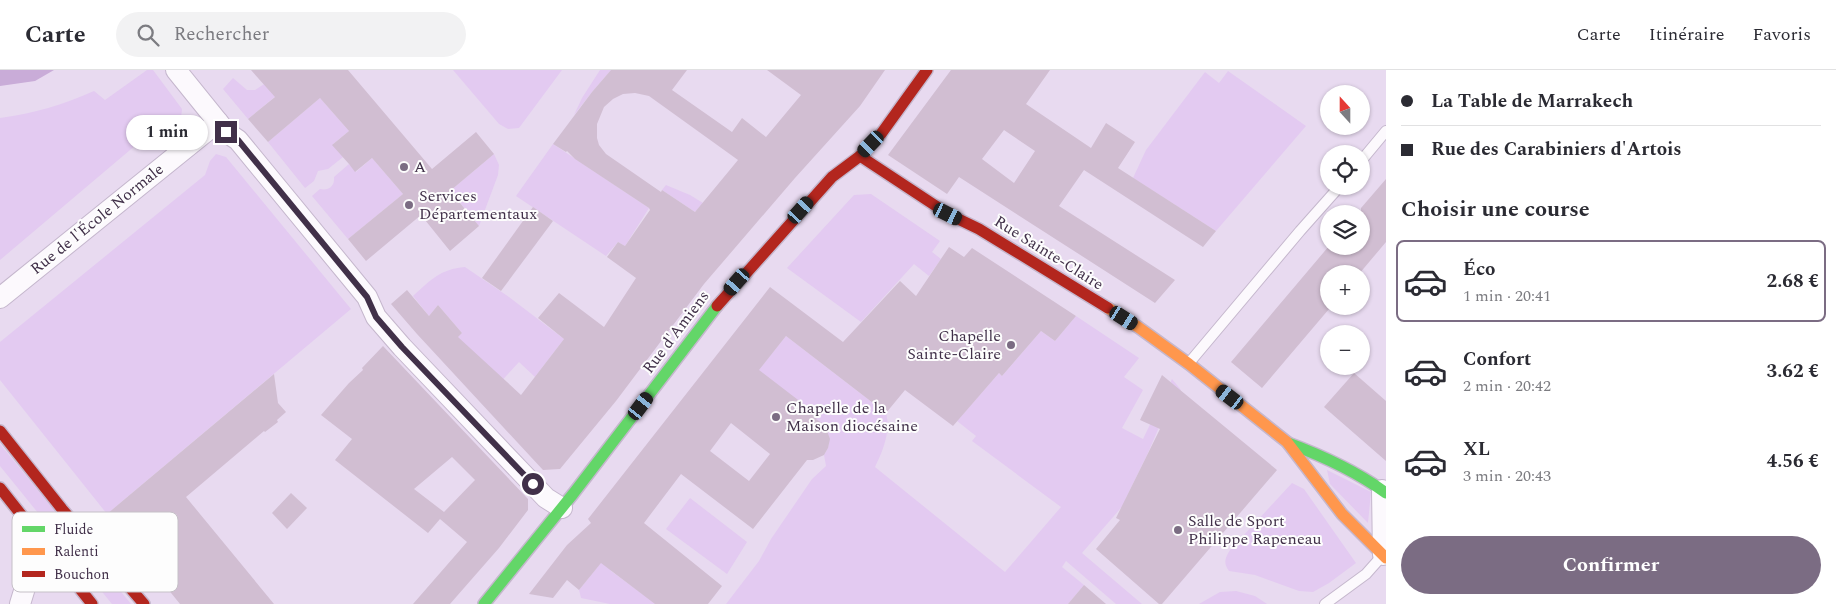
<!DOCTYPE html>
<html lang="fr">
<meta charset="utf-8">
<style>
:root{--surface:#fff;--page:#f2f2f3;--text:#2b2b33;--muted:#7c7c81;--line:#e1e1e2;--accent:#7b6c83}
body{margin:0;font-family:Spectral,serif;background:var(--page);color:var(--text);height:100vh;display:flex;flex-direction:column;font-size:19px;white-space:nowrap}
*{box-sizing:border-box;margin:0}
p{font-size:16px;color:var(--muted)}
.icon{flex:none;width:28px;height:28px;fill:none;stroke:currentColor;stroke-width:2;stroke-linecap:round;stroke-linejoin:round}
.map{position:relative;flex:1;overflow:hidden}
.details{display:flex;flex-direction:column;background:var(--surface);width:450px}
.details>*{flex:none}
.top-card{display:grid;align-content:center;height:110px;padding:0 15px;background:var(--surface)}
.needle{width:32px;rotate:339deg}
.buttons{position:absolute;left:1320px;top:15px;display:grid;gap:10px}
.buttons a{display:grid;place-items:center;width:50px;height:50px;border-radius:50%;background:var(--surface);box-shadow:0 1px 4px #0004;font-size:25px}
.end{position:absolute;width:22px;height:22px;margin:-11px;border:6px solid #413049;background:#fff;box-shadow:0 0 0 2px #fff}
.from{border-radius:50%}
.bubble{position:absolute;height:35px;border-radius:18px;background:var(--surface);box-shadow:0 1px 4px #0004;font-size:16px;font-weight:700;line-height:35px;text-align:center}
.car{position:absolute;width:15px;height:30px;margin:-15px -8px;border-radius:6px;box-shadow:0 0 4px 1px #0007;background:linear-gradient(#222 24%,#8ab4d8 0 40%,#222 0 76%,#8ab4d8 0 86%,#222 0)}
.top-card b{display:flex;align-items:center;gap:18px;height:48px;font-size:19px}
.top-card b+b{border-top:1px solid var(--line)}
.top-card i{width:12px;height:12px;background:var(--text)}
ul{padding:0;list-style:none}
li{display:flex;align-items:center;gap:15px;height:82px;margin:0 10px 8px;padding:0 5px;border:2px solid transparent;border-radius:8px}
li div{flex:1}
li b{display:block;font-size:19px}
li em{font-style:normal;font-weight:700}
li.current{border-color:var(--accent)}
li>.icon{width:45px;height:45px;stroke-width:1.5}
h2{padding:0 15px;font-size:22px;line-height:60px}
.button{display:flex;gap:10px;margin-top:auto;padding:10px 15px}
.button a{flex:1;height:58px;border-radius:30px;background:var(--accent);color:#fff;font-size:20px;font-weight:700;line-height:58px;text-align:center}
header{display:flex;align-items:center;gap:30px;box-sizing:border-box;height:70px;padding:0 25px;background:var(--surface);border-bottom:1px solid var(--line)}
header strong{font-size:24px}
nav{display:flex;gap:28px;margin-inline-start:auto;font-size:18px}
.search{width:350px;height:45px;background:var(--page);display:flex;align-items:center;gap:12px;box-sizing:border-box;padding:0 18px;border-radius:28px;color:var(--muted);font-size:19px}
main{display:flex;flex:1;min-height:0}
.map>svg:first-child{display:block}
.green{fill:#e3caf1}
.forest{fill:#c9acd8}
.building{fill:#d1bed2;fill-rule:evenodd}
.lines{fill:none;stroke-linecap:round;stroke-linejoin:round}
.lane-casing{stroke:#c5b7cd;stroke-width:12}
.street-casing{stroke:#c5b7cd;stroke-width:22}
.fast-casing{stroke:#c5b7cd;stroke-width:14}
.slow-casing{stroke:#c5b7cd;stroke-width:14}
.jam-casing{stroke:#c5b7cd;stroke-width:14}
.lane{stroke:#fcf9fd;stroke-width:10}
.street{stroke:#fcf9fd;stroke-width:20}
.fast{stroke:#63d668;stroke-width:11}
.slow{stroke:#ff974d;stroke-width:11}
.jam{stroke:#b3261e;stroke-width:11}
.route{stroke:#413049;stroke-width:6}
.poi-dot{fill:#7b6c83;stroke:#fdfdfd;stroke-width:2}
.labels{text-anchor:middle;dominant-baseline:central;stroke-width:4;stroke-linejoin:round;paint-order:stroke}
.poi-label{font-size:16px;fill:#413049;stroke:#fdfdfd;text-anchor:start}
.street-label{font-size:16px;fill:#413049;stroke:#fdfdfd}
.key{fill:#fdfdfd;stroke:#c5c0c7;stroke-width:1}
.key-label{font-size:14px;fill:#413049}
</style>
<header>
<strong>Carte</strong>
<div class="search"><svg class="icon" aria-label="search" viewBox="0 0 24 24"><circle cx="10" cy="10" r="6"/><path d="M15 15l6 6"/></svg>Rechercher</div>
<nav><a>Carte</a><a>Itinéraire</a><a>Favoris</a></nav>
</header>
<main>
<div class="map">
<svg width="1386" height="534" viewBox="0 0 1386 534">
<rect width="100%" height="100%" fill="#e8daf0"/>
<!-- green -->
<g class="green">
<path d="M147,0H153L182,39C181,57 172,58 156,58L0,190V48C35,43 62,35 94,21L105,30Z"/>
<polygon points="453,0 562,0 519,58 508,59 499,54"/>
<polygon points="600,0 611,0 592,22 574,45 582,28"/>
<polygon points="284,1 294,11 248,49 223,19 233,8 247,20 255,20"/>
<polygon points="1228,1 1306,56 1216,161 1133,108 1146,80 1205,2 1219,13"/>
<polygon points="320,28 349,61 333,74 343,87 328,99 318,101 314,111 305,118 268,72"/>
<polygon points="553,74 649,138 625,176 618,172 606,186 516,126"/>
<polygon points="216,84 226,87 351,239 107,444 0,310 0,272 205,105 210,91"/>
<polygon points="494,84 499,95 498,105 479,156 450,121"/>
<path d="M372,88L403,124L348,169L312,126L320,119C329,121 335,116 334,107L349,94L356,102Z"/>
<polygon points="666,115 690,125 703,133 695,142 662,120"/>
<polygon points="871,124 940,171 932,182 941,189 929,206 914,194 861,252 787,198 854,125"/>
<path d="M465,197L509,227L564,269L535,307L519,292L497,316L452,272L462,263L438,235L429,246L413,226C431,210 440,199 465,197Z"/>
<path d="M1076,246L1139,288L1124,307L1143,320L1122,358L1143,369L1172,309L1181,320L1168,336L1148,383L1125,430L1126,432L1082,483L1142,534H1116L1066,491L1062,497L1084,515L1068,534H726L759,491L771,469L812,409L826,396L824,385C833,372 830,358 816,349L819,346L757,302L786,266L886,343C891,361 883,381 875,397L1005,502L1061,437L972,371L976,366L957,351L999,303L1002,306L1041,261L1055,271Z"/>
<polygon points="0,374 131,534 112,534 0,396"/>
<polygon points="1327,400 1371,422 1368,453 1330,414"/>
<path d="M1292,413L1304,419L1356,493L1329,513L1313,522L1299,521L1255,505L1229,501C1223,493 1225,488 1230,480Z"/>
<polygon points="690,428 747,472 727,504 666,459"/>
<polygon points="612,479 611,501 656,534 610,534 581,528 579,520"/>
<polygon points="1236,521 1255,526 1267,534 1199,534 1220,522"/>
</g>
<!-- forest -->
<polygon class="forest" points="0,0 54,0 35,11 0,16"/>
<!-- building -->
<g class="building">
<polygon points="251,0 348,0 432,99 476,62 494,84 450,121 479,156 450,181 421,145 366,191 348,169 403,124 372,88 355,102 349,94 332,75 349,61 320,28 268,72 248,49 275,27"/>
<path d="M611,0H687L672,20L732,62L742,48L766,67L801,25L767,0H885L860,36L795,108L704,214L616,331L560,399L543,400L417,264L391,234L407,220L429,246L438,235L462,263L458,267L521,325L564,269L538,248L559,223L604,257L636,208L607,187L618,172L625,176L650,140L649,138L575,89L567,81L566,82L553,74L592,22ZM635,23L649,26L738,90L695,142L662,120L661,122L606,84L599,75L597,68V54L604,37L613,29L623,24Z"/>
<path d="M951,0H1050L1026,34L1091,78L1106,53L1135,72L1118,98L1216,161L1203,177L1084,100L1059,136L1175,210L1155,233L959,107L947,124L888,85ZM1004,60L1035,81L1014,113L982,89Z"/>
<polygon points="1386,109 1386,172 1359,204 1329,204 1329,239 1262,318 1231,292 1329,176 1361,176 1361,138"/>
<polygon points="533,137 553,151 501,221 482,208"/>
<path d="M949,177L964,187L972,178L1076,246L1055,271L1041,261L1002,306L999,303L953,356L905,320L886,343L786,266L759,300L819,346L816,349L825,355L830,369L828,378L824,385L813,390H807L753,459L681,404L644,453L722,516L708,534H655L601,493L579,520L567,510L553,528L529,524L567,475L591,453L588,449L770,217L843,272L900,211L916,226ZM731,353L770,384L749,411L710,381Z"/>
<path d="M383,276L528,429V440L499,478L450,534H413L467,472L440,449L428,463L335,390L352,369L321,345L349,313L363,300L362,298ZM452,387L475,410L444,442L414,419Z"/>
<polygon points="1354,303 1386,331 1386,391 1324,337"/>
<polygon points="274,304 278,333 286,342 277,350 278,352 265,362 264,361 186,427 274,534 180,534 107,444"/>
<polygon points="1162,305 1277,400 1162,534 1159,534 1096,479 1120,450 1116,448 1160,359 1140,350"/>
<polygon points="291,423 307,438 287,459 272,443"/>
<polygon points="1084,515 1106,534 1068,534"/>
</g>
<g class="lines">
<!-- lane casing -->
<g class="lane-casing">
<g id="lane">
<polyline points="1361,91 1386,61"/>
<polyline points="1189,293 1300,161 1340,116"/>
<polyline points="1325,534 1366,504 1382,486"/>
</g>
</g>
<!-- street casing -->
<g class="street-casing">
<g id="street">
<polyline points="176,0 226,62 238,70 367,227 376,247 402,277 546,428 562,438"/>
<polyline points="0,228 218,52"/>
<polyline points="1382,420 1383,485"/>
<polyline points="20,534 32,495 47,476"/>
</g>
</g>
<!-- fast casing -->
<g class="fast-casing">
<g id="fast">
<path d="M1288,373C1323,386 1356,401 1386,423"/>
<polyline points="484,534 573,424 717,236"/>
</g>
</g>
<!-- slow casing -->
<g class="slow-casing">
<polyline id="slow" points="1108,238 1138,257 1189,294 1287,372 1342,444 1386,488"/>
</g>
<!-- jam casing -->
<g class="jam-casing">
<g id="jam">
<polyline points="860,86 948,144 979,159 1108,238"/>
<polyline points="717,236 832,107 860,86 881,64 927,0"/>
<polyline points="0,361 62,439 144,534"/>
<polyline points="0,418 92,534"/>
</g>
</g>
<!-- lane -->
<use href="#lane" class="lane"/>
<!-- street -->
<use href="#street" class="street"/>
<!-- fast -->
<use href="#fast" class="fast"/>
<!-- slow -->
<use href="#slow" class="slow"/>
<!-- jam -->
<use href="#jam" class="jam"/>
</g>
<g class="lines">
<!-- route -->
<polyline class="route" points="226,62 238,70 367,227 376,247 402,277 533,414"/>
</g>
<!-- markers -->
<g class="poi-dot">
<circle cx="404" cy="97" r="5"/>
<circle cx="409" cy="135" r="5"/>
<circle cx="1011" cy="275" r="5"/>
<circle cx="776" cy="347" r="5"/>
<circle cx="1178" cy="460" r="5"/>
</g>
<g class="labels">
<!-- poi labels -->
<g class="poi-label">
<text x="414" y="97">A</text>
<text x="419" y="126">Services<tspan x="419" dy="18">Départementaux</tspan></text>
<text x="1001" y="266" text-anchor="end">Chapelle<tspan x="1001" dy="18">Sainte-Claire</tspan></text>
<text x="786" y="338">Chapelle de la<tspan x="786" dy="18">Maison diocésaine</tspan></text>
<text x="1188" y="451">Salle de Sport<tspan x="1188" dy="18">Philippe Rapeneau</tspan></text>
</g>
<!-- street labels -->
<g class="street-label">
<text transform="translate(97 149) rotate(-39)">Rue de l'École Normale</text>
<text transform="translate(1049 183) rotate(32)">Rue Sainte-Claire</text>
<text transform="translate(676 262) rotate(-53)">Rue d'Amiens</text>
</g>
</g>
<!-- legend -->
<rect x="12" y="442" width="166" height="80" rx="8" class="key"/>
<rect x="22" y="456" width="23" height="6" fill="#63d668"/>
<rect x="22" y="478" width="23" height="7" fill="#ff974d"/>
<rect x="22" y="501" width="23" height="6" fill="#b3261e"/>
<g class="key-label">
<text x="54" y="464">Fluide</text>
<text x="54" y="486">Ralenti</text>
<text x="54" y="509">Bouchon</text>
</g>
</svg>
<div class="buttons">
<a><svg class="needle" viewBox="-14 -14 28 28"><path d="M0-13l5 13h-10z" fill="#e53935"/><path d="M0 13l5-13h-10z" fill="#7c7c81"/></svg></a>
<a><svg class="icon" aria-label="locate" viewBox="0 0 24 24"><circle cx="12" cy="12" r="6"/><path d="M12 2v4M12 18v4M2 12h4M18 12h4"/></svg></a>
<a><svg class="icon" aria-label="layers" viewBox="0 0 24 24"><path d="M12 4l9 5-9 5-9-5zM3 14l9 5 9-5"/></svg></a>
<a>+</a>
<a>−</a>
</div>
<i class="end from" style="left:533px;top:414px"></i>
<i class="end" style="left:226px;top:62px"></i>
<div class="bubble" style="left:126px;top:45px;width:82px">1 min</div>
<i class="car" style="left:871px;top:74px;rotate:224deg"></i>
<i class="car" style="left:801px;top:140px;rotate:42deg"></i>
<i class="car" style="left:948px;top:144px;rotate:116deg"></i>
<i class="car" style="left:737px;top:212px;rotate:221deg"></i>
<i class="car" style="left:1124px;top:248px;rotate:122deg"></i>
<i class="car" style="left:1230px;top:327px;rotate:307deg"></i>
<i class="car" style="left:641px;top:336px;rotate:37deg"></i>
</div>
<section class="details">
<div class="top-card">
<b><i class="from"></i>La Table de Marrakech</b>
<b><i></i>Rue des Carabiniers d'Artois</b>
</div>
<h2>Choisir une course</h2>
<ul>
<li class="current"><svg class="icon" aria-label="car" viewBox="0 0 24 24"><path d="M5 17H2v-5l4-1 3-4h7l3 4 3 1v5h-3M9 17h6M6 11h13"/><circle cx="7" cy="17" r="2"/><circle cx="17" cy="17" r="2"/></svg><div><b>Éco</b><p>1 min · 20:41</p></div><em>2.68 €</em></li>
<li><svg class="icon" aria-label="car" viewBox="0 0 24 24"><path d="M5 17H2v-5l4-1 3-4h7l3 4 3 1v5h-3M9 17h6M6 11h13"/><circle cx="7" cy="17" r="2"/><circle cx="17" cy="17" r="2"/></svg><div><b>Confort</b><p>2 min · 20:42</p></div><em>3.62 €</em></li>
<li><svg class="icon" aria-label="car" viewBox="0 0 24 24"><path d="M5 17H2v-5l4-1 3-4h7l3 4 3 1v5h-3M9 17h6M6 11h13"/><circle cx="7" cy="17" r="2"/><circle cx="17" cy="17" r="2"/></svg><div><b>XL</b><p>3 min · 20:43</p></div><em>4.56 €</em></li>
</ul>
<div class="button"><a>Confirmer</a></div>
</section>
</main>
